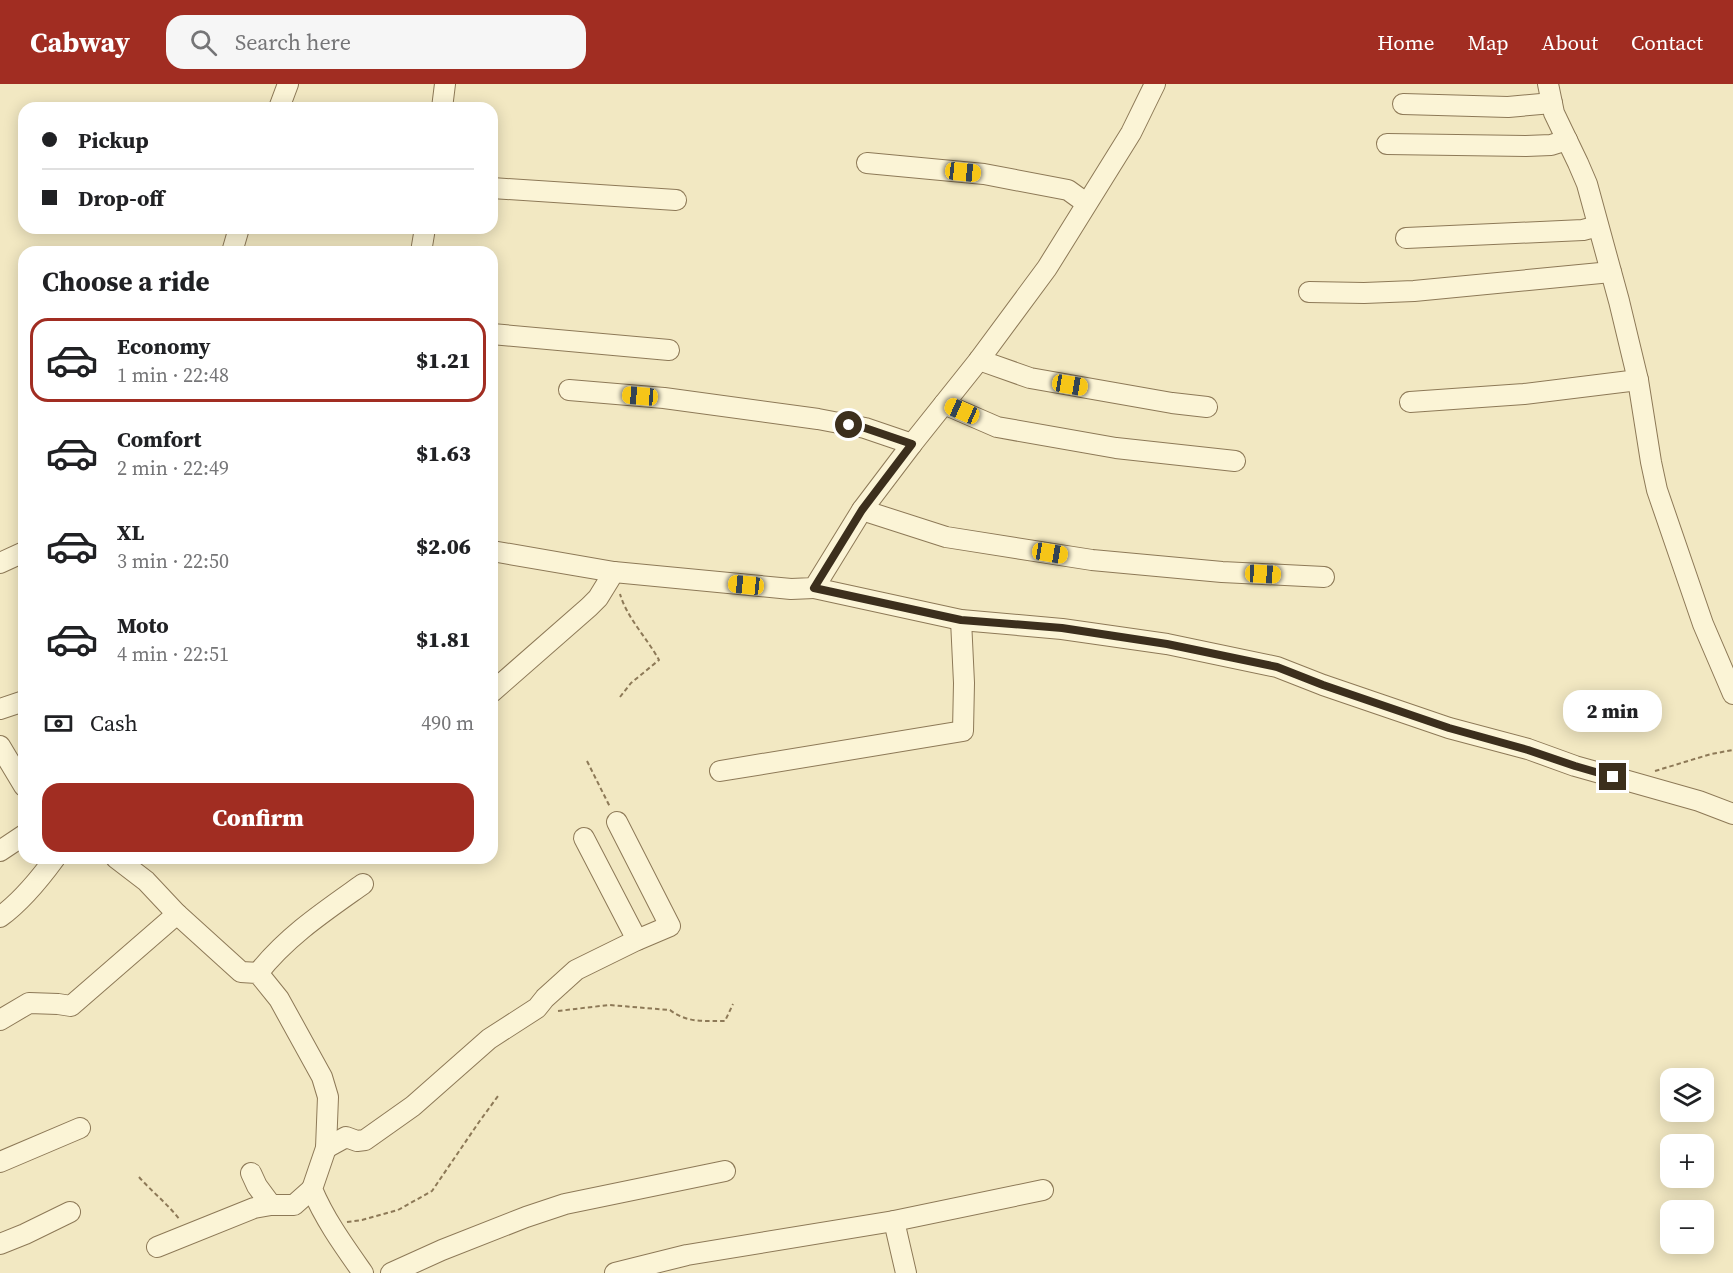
<!DOCTYPE html>
<meta charset="utf-8">
<style>
:root{--surface:#fff;--page:#f6f6f6;--text:#202124;--muted:#757577;--line:#e0e0e0;--accent:#a12d22}
body{margin:0;font-family:"Source Serif 4",serif;background:var(--page);color:var(--text);height:100vh;display:flex;flex-direction:column;font-size:22px;white-space:nowrap}
*{box-sizing:border-box;margin:0}
p{font-size:20px;color:var(--muted)}
.icon{flex:none;width:33px;height:33px;fill:none;stroke:currentColor;stroke-width:2;stroke-linecap:round;stroke-linejoin:round}
.map{position:relative;flex:1;overflow:hidden}
.sheet{position:absolute;left:18px;top:162px;width:480px;height:618px;display:flex;flex-direction:column;background:var(--surface);border-radius:18px;box-shadow:0 3px 15px #0003}
.sheet>*{flex:none}
.top-card{position:absolute;left:18px;top:18px;width:480px;height:132px;border-radius:18px;box-shadow:0 3px 15px #0003;display:grid;align-content:center;height:132px;padding:0 24px;background:var(--surface)}
.tools{position:absolute;left:1660px;top:984px;display:grid;gap:12px}
.tools a{display:grid;place-items:center;width:54px;height:54px;border-radius:12px;background:var(--surface);box-shadow:0 3px 15px #0003;font-size:30px}
.end{position:absolute;width:27px;height:27px;margin:-14px;border:8px solid #3c2f1d;background:#fff;box-shadow:0 0 0 3px #fff}
.from{border-radius:50%}
.bubble{position:absolute;height:42px;border-radius:18px;background:var(--surface);box-shadow:0 3px 15px #0003;font-size:20px;font-weight:800;line-height:42px;text-align:center}
.car{position:absolute;width:18px;height:36px;margin:-18px -9px;border-radius:8px;box-shadow:0 0 4px 2px #0007;background:linear-gradient(#f5c518 24%,#345 0 40%,#f5c518 0 76%,#345 0 86%,#f5c518 0)}
.top-card b{display:flex;align-items:center;gap:21px;height:57px;font-size:22px}
.top-card b+b{border-top:2px solid var(--line)}
.top-card i{width:15px;height:15px;background:var(--text)}
ul{padding:0;list-style:none}
li{display:flex;align-items:center;gap:18px;height:84px;margin:0 12px 9px;padding:0 12px;border:3px solid transparent;border-radius:18px}
li div{flex:1}
li b{display:block;font-size:22px}
li em{font-style:normal;font-weight:800}
li.selected{border-color:var(--accent)}
li>.icon{width:54px;height:54px;stroke-width:1.5}
h2{padding:0 24px;font-size:27px;line-height:72px}
.pay{display:flex;align-items:center;gap:15px;height:66px;padding:0 24px;font-size:22px}
.pay p{margin-inline-start:auto}
.cta{display:flex;gap:12px;margin-top:auto;padding:12px 24px}
.cta a{flex:1;height:69px;border-radius:18px;background:var(--accent);color:#fff;font-size:24px;font-weight:800;line-height:69px;text-align:center}
header{display:flex;align-items:center;gap:36px;box-sizing:border-box;height:84px;padding:0 30px;background:var(--accent);color:#fff}
header strong{font-size:28px}
nav{display:flex;gap:33px;margin-inline-start:auto;font-size:21px}
.search{width:420px;height:54px;background:var(--page);display:flex;align-items:center;gap:15px;box-sizing:border-box;padding:0 21px;border-radius:18px;color:var(--muted);font-size:22px}
.map>svg:first-child{display:block}
.lines{fill:none;stroke-linecap:round;stroke-linejoin:round}
.minor-casing{stroke:#8d7957;stroke-width:22}
.path{stroke:#8d7957;stroke-width:2;stroke-dasharray:4.5 3;stroke-linecap:butt}
.minor{stroke:#fbf4d6;stroke-width:20}
.route{stroke:#3c2f1d;stroke-width:8}
</style>
<header>
<strong>Cabway</strong>
<div class="search"><svg class="icon" aria-label="search" viewBox="0 0 24 24"><circle cx="10" cy="10" r="6"/><path d="M15 15l6 6"/></svg>Search here</div>
<nav><a>Home</a><a>Map</a><a>About</a><a>Contact</a></nav>
</header>
<div class="map">
<svg width="1733" height="1189" viewBox="0 0 1733 1189">
<rect width="100%" height="100%" fill="#f2e8c2"/>
<g class="lines">
<!-- minor casing -->
<g class="minor-casing">
<g id="minor">
<polyline points="1548,0 1554,29 1578,79 1587,100 1619,217 1638,296 1651,378 1657,406 1703,540 1733,610"/>
<polyline points="1403,20 1508,23 1552,19"/>
<polyline points="279,24 288,0"/>
<polyline points="442,24 445,0"/>
<polyline points="1387,60 1526,62 1551,61 1567,56"/>
<polyline points="867,79 984,90 1068,106 1086,119"/>
<polyline points="492,104 676,116"/>
<polyline points="1406,154 1583,146 1598,142"/>
<polyline points="232,168 239,144"/>
<polyline points="421,168 425,144"/>
<polyline points="1309,208 1364,209 1414,207 1611,188"/>
<polyline points="492,250 669,266"/>
<polyline points="979,276 1030,294 1172,319 1207,323"/>
<polyline points="569,306 664,314 818,335 865,344 912,360"/>
<polyline points="1410,318 1524,310 1638,296"/>
<polyline points="944,320 997,343 1116,364 1235,377"/>
<polyline points="862,426 946,453 1092,476 1222,488 1324,493"/>
<polyline points="492,467 614,488 791,505 814,504 862,426 912,360 979,276 1047,184 1131,49 1155,0"/>
<polyline points="0,479 24,468"/>
<polyline points="814,504 961,536 1062,545 1167,560 1277,583 1323,601 1449,644 1528,665 1575,682 1699,717 1733,730"/>
<polyline points="492,608 589,523 598,514 614,488"/>
<polyline points="0,625 24,617"/>
<polyline points="0,662 24,702"/>
<polyline points="720,687 963,647 964,599 961,536"/>
<polyline points="584,754 637,856"/>
<polyline points="0,767 24,751"/>
<path d="M116,774L146,797L177,830L241,888L258,889L279,915L322,993L328,1013L326,1064L312,1105C325,1136 344,1162 363,1189"/>
<path d="M0,833C22,817 39,796 55,774"/>
<path d="M258,889C287,852 325,827 363,800"/>
<polyline points="0,936 29,919 58,920 71,922 177,830"/>
<polyline points="326,1064 346,1053 357,1057 365,1056 413,1022 489,955 537,924 545,914 576,886 637,856 670,842 617,738"/>
<polyline points="0,1078 80,1044"/>
<polyline points="251,1089 257,1102 271,1121"/>
<polyline points="894,1137 906,1189"/>
<polyline points="0,1160 25,1150 70,1128"/>
<polyline points="157,1163 254,1124 271,1121 294,1121 312,1105"/>
<polyline points="391,1189 442,1166 526,1133 565,1120 725,1087"/>
<polyline points="615,1189 687,1171 894,1137 1043,1106"/>
</g>
</g>
<!-- path -->
<g class="path">
<path d="M620,613L631,599L659,576C647,554 627,534 620,510"/>
<polyline points="587,677 610,723"/>
<polyline points="1655,687 1711,670 1733,666"/>
<path d="M558,927L609,921L670,926C686,939 706,937 725,937L733,920"/>
<path d="M139,1093C152,1108 168,1120 180,1136"/>
<polyline points="347,1138 362,1136 398,1126 432,1107 479,1038 498,1012"/>
</g>
<!-- minor -->
<use href="#minor" class="minor"/>
</g>
<g class="lines">
<!-- route -->
<polyline class="route" points="849,341 865,344 912,360 862,426 814,504 961,536 1062,544 1167,560 1277,583 1323,601 1449,644 1528,666 1575,682 1613,693"/>
</g>
</svg>
<div class="tools">
<a><svg class="icon" aria-label="layers" viewBox="0 0 24 24"><path d="M12 4l9 5-9 5-9-5zM3 14l9 5 9-5"/></svg></a>
<a>+</a>
<a>−</a>
</div>
<i class="end from" style="left:849px;top:341px"></i>
<i class="end" style="left:1613px;top:693px"></i>
<div class="bubble" style="left:1563px;top:606px;width:99px">2 min</div>
<i class="car" style="left:963px;top:88px;rotate:96deg"></i>
<i class="car" style="left:1070px;top:301px;rotate:100deg"></i>
<i class="car" style="left:640px;top:312px;rotate:275deg"></i>
<i class="car" style="left:962px;top:327px;rotate:294deg"></i>
<i class="car" style="left:1050px;top:469px;rotate:99deg"></i>
<i class="car" style="left:1263px;top:490px;rotate:93deg"></i>
<i class="car" style="left:746px;top:501px;rotate:276deg"></i>
<div class="top-card">
<b><i class="from"></i>Pickup</b>
<b><i></i>Drop-off</b>
</div>
<section class="sheet">
<h2>Choose a ride</h2>
<ul>
<li class="selected"><svg class="icon" aria-label="car" viewBox="0 0 24 24"><path d="M5 17H2v-5l4-1 3-4h7l3 4 3 1v5h-3M9 17h6M6 11h13"/><circle cx="7" cy="17" r="2"/><circle cx="17" cy="17" r="2"/></svg><div><b>Economy</b><p>1 min · 22:48</p></div><em>$1.21</em></li>
<li><svg class="icon" aria-label="car" viewBox="0 0 24 24"><path d="M5 17H2v-5l4-1 3-4h7l3 4 3 1v5h-3M9 17h6M6 11h13"/><circle cx="7" cy="17" r="2"/><circle cx="17" cy="17" r="2"/></svg><div><b>Comfort</b><p>2 min · 22:49</p></div><em>$1.63</em></li>
<li><svg class="icon" aria-label="car" viewBox="0 0 24 24"><path d="M5 17H2v-5l4-1 3-4h7l3 4 3 1v5h-3M9 17h6M6 11h13"/><circle cx="7" cy="17" r="2"/><circle cx="17" cy="17" r="2"/></svg><div><b>XL</b><p>3 min · 22:50</p></div><em>$2.06</em></li>
<li><svg class="icon" aria-label="car" viewBox="0 0 24 24"><path d="M5 17H2v-5l4-1 3-4h7l3 4 3 1v5h-3M9 17h6M6 11h13"/><circle cx="7" cy="17" r="2"/><circle cx="17" cy="17" r="2"/></svg><div><b>Moto</b><p>4 min · 22:51</p></div><em>$1.81</em></li>
</ul>
<div class="pay"><svg class="icon" aria-label="cash" viewBox="0 0 24 24"><path d="M3 7h18v10H3z"/><circle cx="12" cy="12" r="2"/></svg>Cash<p>490 m</p></div>
<div class="cta"><a>Confirm</a></div>
</section>
</div>
